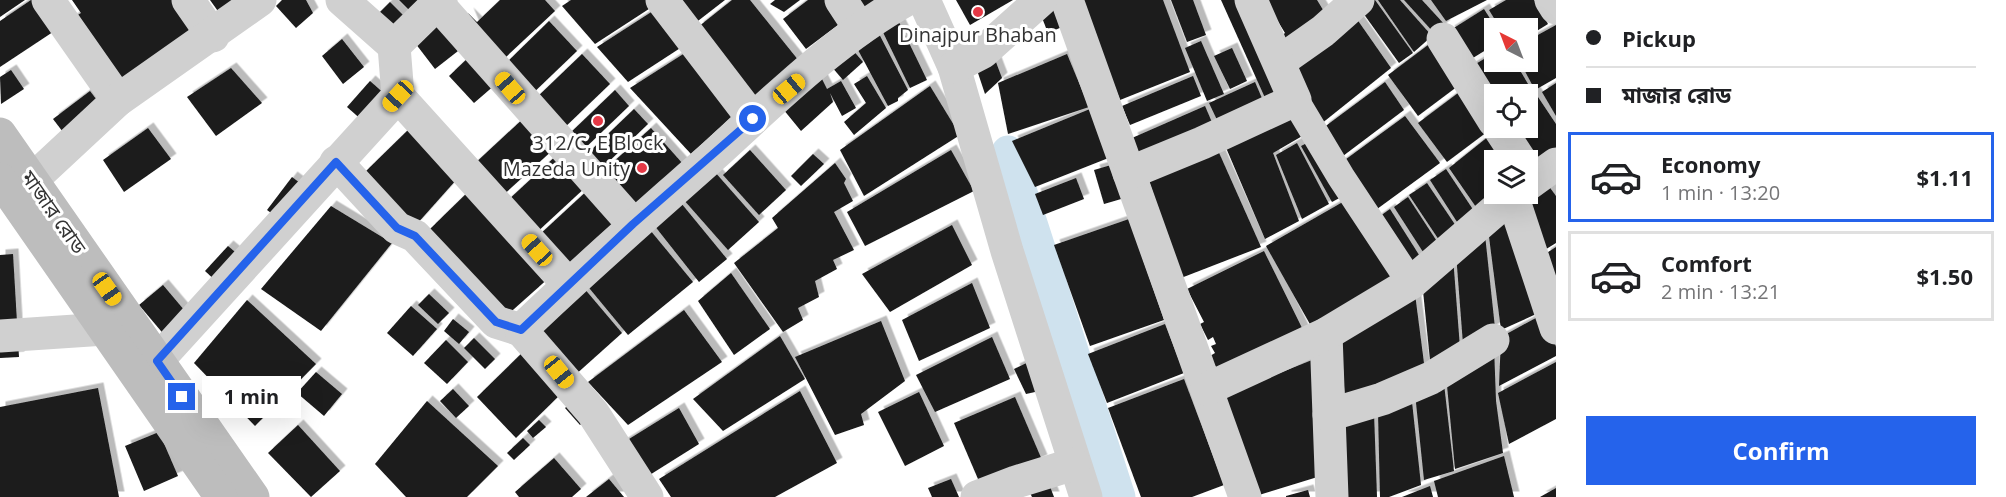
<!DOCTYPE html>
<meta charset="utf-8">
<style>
:root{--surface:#fff;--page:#f2f2f2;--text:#202124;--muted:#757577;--line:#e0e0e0;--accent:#2563eb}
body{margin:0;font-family:"Open Sans","Noto Sans Bengali",sans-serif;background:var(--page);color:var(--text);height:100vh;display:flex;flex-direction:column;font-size:22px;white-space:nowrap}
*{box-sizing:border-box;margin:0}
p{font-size:20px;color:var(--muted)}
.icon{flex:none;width:33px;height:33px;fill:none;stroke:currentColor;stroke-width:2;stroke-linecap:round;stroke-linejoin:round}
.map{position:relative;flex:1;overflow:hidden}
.drawer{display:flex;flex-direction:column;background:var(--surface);width:450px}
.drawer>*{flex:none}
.guide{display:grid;align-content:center;height:132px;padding:0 30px;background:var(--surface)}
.needle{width:39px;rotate:318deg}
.tools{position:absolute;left:1484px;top:18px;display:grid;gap:12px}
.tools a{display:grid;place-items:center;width:54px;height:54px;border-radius:0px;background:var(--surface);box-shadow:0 6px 24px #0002;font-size:30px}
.end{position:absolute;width:27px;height:27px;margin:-14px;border:8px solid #2563eb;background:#fff;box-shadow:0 0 0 3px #fff}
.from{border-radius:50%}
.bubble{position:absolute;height:42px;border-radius:0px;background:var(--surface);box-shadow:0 6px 24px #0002;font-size:20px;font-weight:700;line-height:42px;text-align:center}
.car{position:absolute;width:18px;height:36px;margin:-18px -9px;border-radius:8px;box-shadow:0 0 4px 2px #0007;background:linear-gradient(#f5c518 24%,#345 0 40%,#f5c518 0 76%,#345 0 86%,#f5c518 0)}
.guide b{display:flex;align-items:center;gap:21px;height:57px;font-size:22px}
.guide b+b{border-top:2px solid var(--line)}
.guide i{width:15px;height:15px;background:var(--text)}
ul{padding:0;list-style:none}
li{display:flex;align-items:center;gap:18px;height:90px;margin:0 12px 9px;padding:0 18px;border:3px solid var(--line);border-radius:0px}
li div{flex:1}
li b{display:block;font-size:22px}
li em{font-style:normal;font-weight:700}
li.on{border-color:var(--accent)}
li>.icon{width:54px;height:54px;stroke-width:1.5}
.cta{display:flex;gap:12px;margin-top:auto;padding:12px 30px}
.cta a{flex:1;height:69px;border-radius:0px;background:var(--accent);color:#fff;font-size:24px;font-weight:700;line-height:69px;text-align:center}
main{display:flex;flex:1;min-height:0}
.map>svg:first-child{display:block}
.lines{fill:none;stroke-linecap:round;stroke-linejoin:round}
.canal{stroke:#cfe2ee;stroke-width:33}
.building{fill:#1a1a1a;filter:url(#shadow)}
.pedestrian{stroke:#d0d0d0;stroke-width:28}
.minor{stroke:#d0d0d0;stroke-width:33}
.secondary{stroke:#bdbdbd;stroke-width:33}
.route{stroke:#2563eb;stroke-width:8}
.poi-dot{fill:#e63946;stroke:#fff;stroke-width:2}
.labels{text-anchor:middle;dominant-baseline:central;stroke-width:6;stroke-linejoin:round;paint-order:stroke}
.poi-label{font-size:20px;fill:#333;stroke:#fff}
.street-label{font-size:20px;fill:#333;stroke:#fff}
</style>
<main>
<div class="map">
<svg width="1556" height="497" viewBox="0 0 1556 497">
<defs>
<filter id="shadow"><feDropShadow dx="5.5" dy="-5.5" stdDeviation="0" flood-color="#0004"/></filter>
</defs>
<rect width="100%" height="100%" fill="#fff"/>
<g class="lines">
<!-- canal -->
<polyline class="canal" points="1008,152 1119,497"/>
</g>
<!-- building -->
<g class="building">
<polygon points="0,0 25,0 0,17"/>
<polygon points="31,0 49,0 65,24 0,67 0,21"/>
<polygon points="72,0 173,0 195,31 116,85 70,20 81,13"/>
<polygon points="210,0 254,0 225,21"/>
<polygon points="282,0 306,0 313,13 296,28 276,6"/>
<polygon points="399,0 437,0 418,19"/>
<polygon points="500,0 545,0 555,11 492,70 468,13 477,22"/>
<polygon points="571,0 651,0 655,5 595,44 562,6"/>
<polygon points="675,0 725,0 694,24"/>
<polygon points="732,0 750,0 799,61 754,97 698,27"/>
<polygon points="775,0 800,0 784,12 770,4"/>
<polygon points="808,0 826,0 842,22 806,49 783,19"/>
<polygon points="853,0 876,0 861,13"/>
<polygon points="956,0 1013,0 970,25"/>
<polygon points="1051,0 1069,24 1048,33 1039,10"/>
<polygon points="1081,0 1163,0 1190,72 1120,100"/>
<polygon points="1171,0 1193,0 1206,35 1187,42"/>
<polygon points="1221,0 1244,0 1285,92 1266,100"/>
<polygon points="1265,0 1317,0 1328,18 1287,48 1281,36 1285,33"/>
<polygon points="1366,0 1375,0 1413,53 1399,63 1358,6"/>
<polygon points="1378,0 1400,0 1432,36 1414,52"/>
<polygon points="1404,0 1422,0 1445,25 1435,34"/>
<polygon points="1431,0 1487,0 1446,21"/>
<polygon points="1506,0 1534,0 1548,24 1527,37 1527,28 1500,28 1489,10"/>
<polygon points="390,2 410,22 394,38 374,18"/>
<polygon points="656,9 688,43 628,82 597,47"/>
<polygon points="1484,9 1496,28 1494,45 1468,61 1449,31"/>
<polygon points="1354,15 1391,68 1321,124 1286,72"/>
<polygon points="896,16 927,80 910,88 879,24"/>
<polygon points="436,21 458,51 435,69 412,39"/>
<polygon points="549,21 577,51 529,97 501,68"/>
<polygon points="1556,25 1556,78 1535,90 1520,62 1527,62 1527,41"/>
<polygon points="877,30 908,90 898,98 898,101 888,106 857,48"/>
<polygon points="342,39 364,67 343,84 322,56"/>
<polygon points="1201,41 1224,94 1207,101 1185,48"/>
<polygon points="1432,42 1462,83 1418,116 1388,75"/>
<polygon points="851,48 863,62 843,80 831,66"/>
<polygon points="1232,48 1247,81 1230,89 1214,56"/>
<polygon points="688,51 736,113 691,154 630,88"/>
<polygon points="1494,53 1494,62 1515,62 1531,89 1523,94 1494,94 1469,68"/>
<polygon points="582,54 610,84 562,130 533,101"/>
<polygon points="1067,54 1089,107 1008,134 998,83"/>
<polygon points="470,56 496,84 474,103 449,76"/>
<polygon points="994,57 1002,78 985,94 975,64"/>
<polygon points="231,68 262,103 216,136 187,97"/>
<polygon points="11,70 24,89 1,104 0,77"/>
<polygon points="820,75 827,89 841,81 856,108 842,116 830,93 833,102 801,131 783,109"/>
<polygon points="867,76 886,108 854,135 844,122 866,103 854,84"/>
<polygon points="1193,76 1201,96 1130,125 1122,106"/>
<polygon points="370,81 387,96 364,122 347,107"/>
<polygon points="1255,82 1264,103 1219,124 1209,103"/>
<polygon points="1385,82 1404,110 1339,159 1323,128"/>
<polygon points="1556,83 1556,116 1542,92"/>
<polygon points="930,86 960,135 864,196 840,150"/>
<polygon points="615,90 629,106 581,152 566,137"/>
<polygon points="1462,90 1491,129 1447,162 1418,123"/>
<polygon points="90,91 103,108 66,136 53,119"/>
<polygon points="1534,91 1556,124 1556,152 1534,166 1509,128 1527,128 1527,96"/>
<polygon points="1205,106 1214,127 1141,158 1132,138"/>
<polygon points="634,109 648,124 600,170 586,155"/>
<polygon points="1090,109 1111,157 1035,187 1012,141"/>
<polygon points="1292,111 1304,135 1273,153 1299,221 1265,239 1224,143"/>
<polygon points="526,116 555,148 500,198 471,167"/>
<polygon points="1405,116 1440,163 1373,212 1338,165"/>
<polygon points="148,128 171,159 124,192 103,160"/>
<polygon points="410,128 457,179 416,225 363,174"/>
<polygon points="651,128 683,164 633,209 601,173"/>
<polygon points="1489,136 1508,160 1494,160 1494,190 1489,191 1491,194 1476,207 1449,168"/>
<polygon points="1313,140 1345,195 1332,202 1301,146"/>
<polygon points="1297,143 1329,204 1302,219 1276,155"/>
<polygon points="1216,146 1261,247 1181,278 1148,178"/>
<polygon points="750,150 786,190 759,215 723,175"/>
<polygon points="951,150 974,191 865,246 847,212"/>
<polygon points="559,153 588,185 535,234 506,202"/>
<polygon points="813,154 824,164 801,186 791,176"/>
<polygon points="835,163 846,179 844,183 853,201 834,212 854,250 833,260 837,269 815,281 819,297 798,308 803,320 783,332 734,263 778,228 772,218"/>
<polygon points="1118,163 1128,197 1104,204 1094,170"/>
<polygon points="1446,169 1476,214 1459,225 1430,180"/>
<polygon points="714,171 759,222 728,250 683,199"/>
<polygon points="292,177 304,186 278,218 267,210"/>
<polygon points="1076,178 1084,199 1043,215 1035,194"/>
<polygon points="1427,183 1458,229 1441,243 1409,195"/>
<polygon points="1548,185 1556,196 1556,243 1543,251 1525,199"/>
<polygon points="472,188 551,276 505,317 430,229"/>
<polygon points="590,188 619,220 566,269 537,237"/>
<polygon points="1408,197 1440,246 1425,255 1394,207"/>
<polygon points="1348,199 1394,279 1311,326 1266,246"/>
<polygon points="681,203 727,259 699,282 654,225"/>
<polygon points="331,206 392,243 321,331 261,289"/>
<polygon points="1390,209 1421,258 1405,268 1376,219"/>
<polygon points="1129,219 1164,320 1090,346 1054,245"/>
<polygon points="1512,220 1545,310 1501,330 1488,229"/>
<polygon points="952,225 972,265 890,312 862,274"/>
<polygon points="650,230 693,282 628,335 585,283"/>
<polygon points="1485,235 1495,328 1463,344 1456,253"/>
<polygon points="228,246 241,257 218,283 205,271"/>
<polygon points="1556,247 1556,291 1545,254"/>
<polygon points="1264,251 1305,334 1220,375 1210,356 1215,353 1211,346 1216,344 1213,337 1208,340 1200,324 1204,322 1187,289"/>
<polygon points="13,254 19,357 0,358 0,255"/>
<polygon points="1453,257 1460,348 1431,370 1422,281"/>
<polygon points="731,273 770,329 734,355 698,301"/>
<polygon points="972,283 990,328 919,361 902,320"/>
<polygon points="163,285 190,317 166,337 139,305"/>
<polygon points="583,287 622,333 574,376 533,329"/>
<polygon points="429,294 449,313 438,324 418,305"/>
<polygon points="1415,294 1425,371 1345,403 1341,333"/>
<polygon points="247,300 316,364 255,426 194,363"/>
<polygon points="411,306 437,329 413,356 387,333"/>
<polygon points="684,310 722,362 628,425 588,382"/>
<polygon points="1545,313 1556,347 1556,356 1499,386 1501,337"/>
<polygon points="453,319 469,332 459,344 444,331"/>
<polygon points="881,321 905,381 861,414 864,425 835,435 795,357"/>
<polygon points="1165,324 1184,373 1107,403 1088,354"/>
<polygon points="780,336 805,379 723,431 693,399"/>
<polygon points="992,337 1010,379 935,412 916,375"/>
<polygon points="474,338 495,359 485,369 464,348"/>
<polygon points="446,340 468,362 447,384 424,363"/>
<polygon points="528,347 567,388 516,438 477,397"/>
<polygon points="1494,347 1496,401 1503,453 1455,469 1446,375"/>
<polygon points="1037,358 1044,390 1026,394 1014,369"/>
<polygon points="1317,358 1324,475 1259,495 1223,396"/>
<polygon points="1556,362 1556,419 1509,444 1498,393"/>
<polygon points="316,372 342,394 324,416 297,393"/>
<polygon points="1184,379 1224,485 1192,497 1141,497 1108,408"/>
<polygon points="1444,384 1454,471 1424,480 1415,393"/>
<polygon points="98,388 119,497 0,497 0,407"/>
<polygon points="453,389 469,406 456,418 440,401"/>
<polygon points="800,391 837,463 775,497 671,497 659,479"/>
<polygon points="919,392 944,446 905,466 878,412"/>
<polygon points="1015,397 1042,460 981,486 954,423"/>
<polygon points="427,401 498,466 467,497 406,497 375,464"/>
<polygon points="1412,402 1421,485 1389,497 1380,497 1378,412"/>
<polygon points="571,403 586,420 580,425 565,408"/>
<polygon points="679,408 699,444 648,476 621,444"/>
<polygon points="1374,413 1377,497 1341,497 1339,423"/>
<polygon points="539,420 546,427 533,438 527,431"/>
<polygon points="298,425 340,471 311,497 268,453"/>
<polygon points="159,432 178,476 144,491 125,446"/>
<polygon points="523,438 530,445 514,460 507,453"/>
<polygon points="1504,456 1514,497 1438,497 1434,481"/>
<polygon points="554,458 581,489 572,497 519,497 515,492"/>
<polygon points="609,479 624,497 586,497"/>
<polygon points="951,479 959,497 932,497 928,488"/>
<polygon points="1049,484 1054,497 1032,497 1029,491"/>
<polygon points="1430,486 1433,497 1402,497"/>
<polygon points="1556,488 1556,497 1540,497"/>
<polygon points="1308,490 1310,497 1286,497 1286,496"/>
</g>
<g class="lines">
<!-- pedestrian -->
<polyline class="pedestrian" points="1295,100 1341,177 1411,283"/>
<!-- minor -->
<g class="minor">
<polyline points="48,0 118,100"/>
<polyline points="188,0 213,36"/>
<polyline points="662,0 753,119"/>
<polyline points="841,0 860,29"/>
<polyline points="924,0 954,67 1007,251 1086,497"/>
<polyline points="1067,0 1245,497"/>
<polyline points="1551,0 1556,8"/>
<polyline points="437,3 633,224"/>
<polyline points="1443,39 1494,121"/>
<polyline points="394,46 441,0"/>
<polyline points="1279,62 1323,31 1358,0"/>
<polyline points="954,67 983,52 1041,0"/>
<polyline points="398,96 568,284"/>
<polyline points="1499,128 1520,160"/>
<polyline points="336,162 397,228 415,236 496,322 521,330"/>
<polyline points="1129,173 1202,143 1295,100 1251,0"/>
<polyline points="32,180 118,100 260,0"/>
<polyline points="1527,185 1556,164"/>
<polyline points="1512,195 1556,328"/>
<polyline points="1326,334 1332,497"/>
<polyline points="0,336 105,329"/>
<polyline points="157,361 398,96 394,46 342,0"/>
<polyline points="1207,389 1326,334 1411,283 1514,194"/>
<polyline points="1329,415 1382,399 1431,378 1493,340"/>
<path d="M647,497L593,413L521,330C584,269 649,213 714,155C773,101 836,39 906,0"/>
<polyline points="977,497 1016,482 1074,464"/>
</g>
<!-- secondary -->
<g class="secondary">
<polyline points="0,134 253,497"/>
<polyline points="0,179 221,497"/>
</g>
</g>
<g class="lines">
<!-- route -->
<polyline class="route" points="182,397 157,361 336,162 397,228 415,236 496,322 521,330 633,224 753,119"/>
</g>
<!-- markers -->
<g class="poi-dot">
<circle cx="978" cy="12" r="6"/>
<circle cx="598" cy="121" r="6"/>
<circle cx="642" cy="168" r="6"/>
</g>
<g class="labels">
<!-- poi labels -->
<g class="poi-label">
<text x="978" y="34">Dinajpur Bhaban</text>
<text x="598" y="142">312/C, E Block</text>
<text x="630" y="168" text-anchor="end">Mazeda Unity</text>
</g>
<!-- street labels -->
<g class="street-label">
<text transform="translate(54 212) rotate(55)">মাজার রোড</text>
</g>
</g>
</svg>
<div class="tools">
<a><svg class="needle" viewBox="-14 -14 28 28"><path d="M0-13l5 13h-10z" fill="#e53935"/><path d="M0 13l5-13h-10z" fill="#757577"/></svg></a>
<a><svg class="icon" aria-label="locate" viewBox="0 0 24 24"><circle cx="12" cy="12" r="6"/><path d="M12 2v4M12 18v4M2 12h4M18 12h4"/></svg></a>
<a><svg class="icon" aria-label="layers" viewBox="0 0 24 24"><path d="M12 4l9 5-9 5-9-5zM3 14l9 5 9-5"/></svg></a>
</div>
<i class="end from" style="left:753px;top:119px"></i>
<i class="end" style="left:182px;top:397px"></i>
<div class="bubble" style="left:202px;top:376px;width:99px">1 min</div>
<i class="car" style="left:510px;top:88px;rotate:319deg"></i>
<i class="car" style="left:789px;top:89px;rotate:50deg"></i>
<i class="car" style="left:398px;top:96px;rotate:223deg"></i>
<i class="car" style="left:537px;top:250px;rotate:318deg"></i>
<i class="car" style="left:107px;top:289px;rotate:145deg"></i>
<i class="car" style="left:559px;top:372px;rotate:141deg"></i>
</div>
<section class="drawer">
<div class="guide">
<b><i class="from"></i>Pickup</b>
<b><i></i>মাজার রোড</b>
</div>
<ul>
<li class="on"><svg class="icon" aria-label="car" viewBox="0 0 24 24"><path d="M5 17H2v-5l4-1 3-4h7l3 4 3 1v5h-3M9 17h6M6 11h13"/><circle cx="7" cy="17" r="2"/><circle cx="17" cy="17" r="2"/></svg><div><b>Economy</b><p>1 min · 13:20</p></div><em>$1.11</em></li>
<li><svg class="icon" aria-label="car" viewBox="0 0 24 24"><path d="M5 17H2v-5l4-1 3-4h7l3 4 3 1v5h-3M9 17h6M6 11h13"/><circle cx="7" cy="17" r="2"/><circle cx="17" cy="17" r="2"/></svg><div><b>Comfort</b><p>2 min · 13:21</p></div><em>$1.50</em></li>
</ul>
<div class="cta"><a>Confirm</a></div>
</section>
</main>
